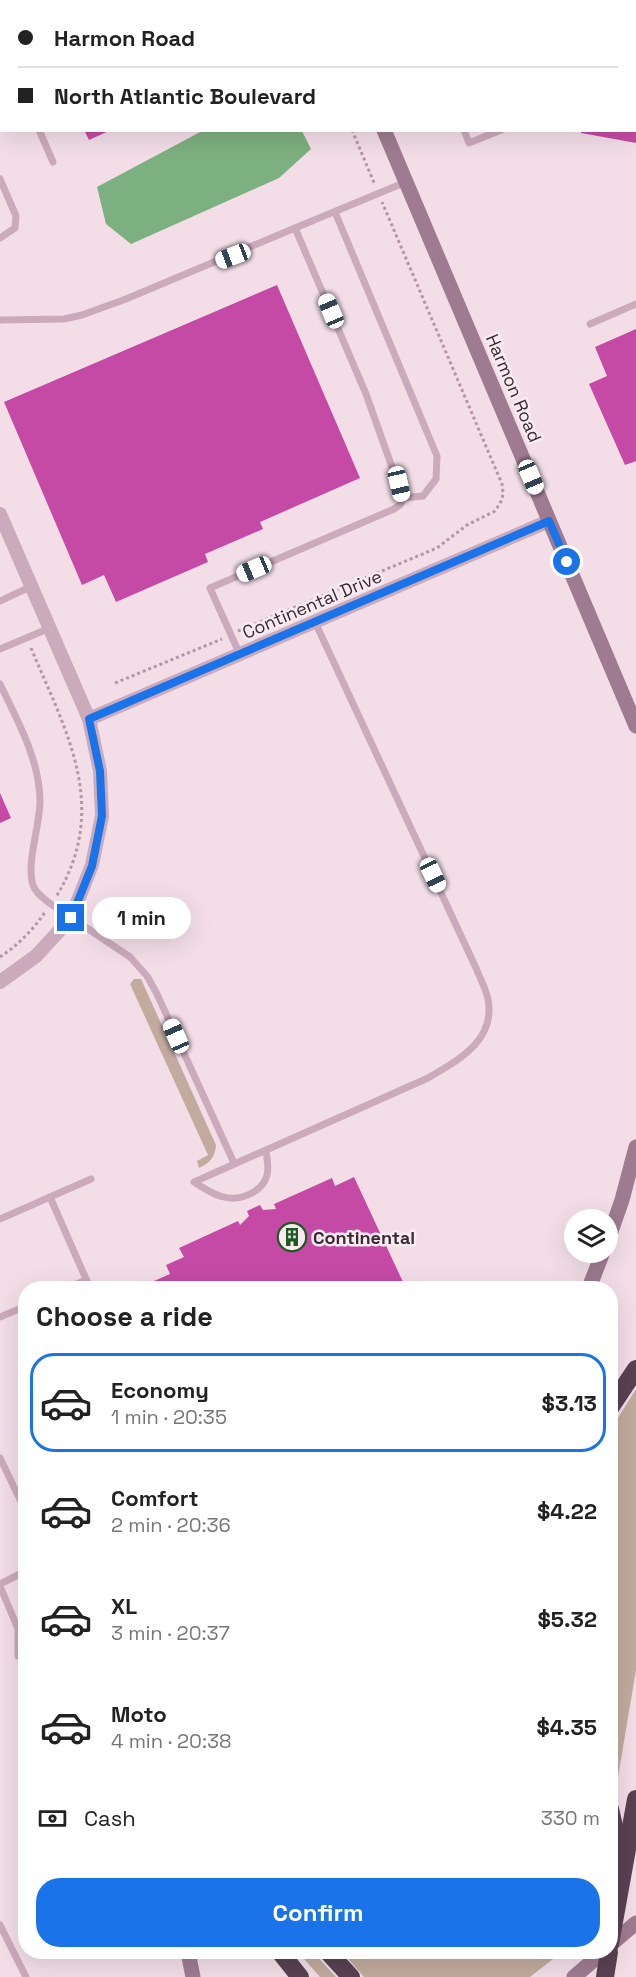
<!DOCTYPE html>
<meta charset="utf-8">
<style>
:root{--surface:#fff;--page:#f6f6f6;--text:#222;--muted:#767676;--line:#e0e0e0;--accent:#1a73e8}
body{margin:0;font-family:"Space Grotesk",sans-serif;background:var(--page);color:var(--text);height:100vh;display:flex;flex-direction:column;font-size:22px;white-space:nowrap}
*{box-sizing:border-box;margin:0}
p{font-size:20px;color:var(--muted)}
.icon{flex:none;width:33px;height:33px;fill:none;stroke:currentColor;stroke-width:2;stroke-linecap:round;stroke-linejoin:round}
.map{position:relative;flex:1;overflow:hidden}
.side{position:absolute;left:18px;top:1281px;width:600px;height:678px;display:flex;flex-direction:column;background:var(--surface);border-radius:24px;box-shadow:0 6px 24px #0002}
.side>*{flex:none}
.guide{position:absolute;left:0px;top:0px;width:636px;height:132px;box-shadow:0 6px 24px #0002;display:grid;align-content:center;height:132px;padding:0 18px;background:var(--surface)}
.buttons{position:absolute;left:564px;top:1209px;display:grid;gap:12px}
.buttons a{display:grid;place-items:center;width:54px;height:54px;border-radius:50%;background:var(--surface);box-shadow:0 6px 24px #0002;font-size:30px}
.end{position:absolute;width:27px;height:27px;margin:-14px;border:8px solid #1a73e8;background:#fff;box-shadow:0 0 0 3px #fff}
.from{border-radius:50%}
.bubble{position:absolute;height:42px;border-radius:21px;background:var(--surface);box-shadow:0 6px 24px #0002;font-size:20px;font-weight:700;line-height:42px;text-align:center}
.car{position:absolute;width:18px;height:36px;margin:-18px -9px;border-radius:8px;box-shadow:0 0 4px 2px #0007;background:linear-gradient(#fff 24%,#345 0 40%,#fff 0 76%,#345 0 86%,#fff 0)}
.guide b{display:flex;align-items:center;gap:21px;height:57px;font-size:22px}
.guide b+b{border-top:2px solid var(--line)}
.guide i{width:15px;height:15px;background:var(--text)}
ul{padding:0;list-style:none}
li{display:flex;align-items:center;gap:18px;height:99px;margin:0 12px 9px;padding:0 6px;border:3px solid transparent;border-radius:24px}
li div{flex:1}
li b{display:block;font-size:22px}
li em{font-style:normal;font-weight:700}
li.active{border-color:var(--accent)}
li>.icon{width:54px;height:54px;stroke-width:1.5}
h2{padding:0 18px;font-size:27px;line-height:72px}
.pay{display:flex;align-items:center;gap:15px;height:66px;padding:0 18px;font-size:22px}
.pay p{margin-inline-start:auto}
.action{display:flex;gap:12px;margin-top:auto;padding:12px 18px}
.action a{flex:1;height:69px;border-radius:24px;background:var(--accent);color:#fff;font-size:24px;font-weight:700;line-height:69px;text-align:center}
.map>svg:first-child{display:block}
.green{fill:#c2ab9e}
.water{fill:#7db080}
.building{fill:#c54aa5}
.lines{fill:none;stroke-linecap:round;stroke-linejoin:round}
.path{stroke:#b794a7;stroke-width:3;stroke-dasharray:3 3;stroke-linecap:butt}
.lane{stroke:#cbaabb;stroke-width:7}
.street{stroke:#cbaabb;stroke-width:14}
.secondary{stroke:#9f7b91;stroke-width:15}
.highway{stroke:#594151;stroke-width:18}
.route{stroke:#1a73e8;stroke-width:8}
.labels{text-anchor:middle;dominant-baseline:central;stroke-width:5;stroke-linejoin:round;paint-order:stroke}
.street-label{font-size:18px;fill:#382a33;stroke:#faebf2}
.poi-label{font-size:18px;font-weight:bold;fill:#382a33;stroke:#faebf2;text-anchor:start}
</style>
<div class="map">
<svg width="636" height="1977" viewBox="0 0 636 1977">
<rect width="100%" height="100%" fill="#f3dee8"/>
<!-- green -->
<g class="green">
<path d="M134,979H141L216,1145C215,1157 210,1163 199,1168L197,1161L208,1155L130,984Z"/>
<polygon points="636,1389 636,1670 616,1789 612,1788 610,1784 611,1429"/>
<polygon points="298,1952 313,1952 336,1977 320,1977"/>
<polygon points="342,1952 562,1952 530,1977 364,1977"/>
</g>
<!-- water -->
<polygon class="water" points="202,131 302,131 311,149 279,178 131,244 106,224 97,187"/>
<!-- building -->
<g class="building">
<polygon points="84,130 111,130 89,140"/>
<polygon points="581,130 636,130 636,143 581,133"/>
<polygon points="277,285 360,478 260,522 263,529 205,554 208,562 116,602 104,575 82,585 4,402"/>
<polygon points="636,329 636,461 625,465 589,384 607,376 595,347"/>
<polygon points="0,793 11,818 0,823"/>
<polygon points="354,1177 403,1282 389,1288 138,1288 170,1274 166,1265 184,1257 179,1248 238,1221 240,1225 249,1216 247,1211 260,1205 263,1210 276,1209 274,1204 332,1178 335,1186"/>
<polygon points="26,1341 26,1360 18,1344"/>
</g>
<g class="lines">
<!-- path -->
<g class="path">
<polyline points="297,0 298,2"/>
<polyline points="352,130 375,185"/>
<polyline points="238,631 437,548 467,525 495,511 502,500 503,492 502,484 382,202"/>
<path d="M31,648C66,732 111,807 56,897"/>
<polyline points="115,683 222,639"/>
<path d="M0,957C18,945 33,930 45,912"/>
</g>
<!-- lane -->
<g class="lane">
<polyline points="252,0 253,2"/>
<polyline points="539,2 543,0"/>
<polyline points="565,2 566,0"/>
<polyline points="0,42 2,46"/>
<polyline points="39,130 53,162"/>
<polyline points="464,130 469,143 501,130"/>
<polyline points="0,179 16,216 15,228 0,238"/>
<polyline points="335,212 437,456 436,479 423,496 403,498"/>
<polyline points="295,228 406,182"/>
<polyline points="0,320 64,319 82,315 126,299 295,228 366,394 403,498 400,505 394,509 210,588 240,655"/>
<polyline points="590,324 636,304"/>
<polyline points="0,601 32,586"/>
<polyline points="0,649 50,628"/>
<path d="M0,684C17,720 40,760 40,802C40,824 26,864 33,885C35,892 42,897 48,902L130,957L147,976L157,994L234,1163"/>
<path d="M266,1151C267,1158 269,1169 267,1175C265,1184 259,1189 252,1193C230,1205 212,1194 194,1182L428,1078C458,1060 496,1041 488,999C486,989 480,978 476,968L315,622"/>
<polyline points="50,1197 90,1288"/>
<polyline points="0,1219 91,1179"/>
<polyline points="67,1288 86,1280"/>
<polyline points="0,1317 26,1306"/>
<polyline points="0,1458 26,1512"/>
<polyline points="0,1584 26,1571"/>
<polyline points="0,1586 18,1629 18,1656"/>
<polyline points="0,1925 26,1977"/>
</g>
<!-- street -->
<g class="street">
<polyline points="0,514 89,719 100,771 102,816 92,865 71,918 36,956 0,982"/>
<polyline points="89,719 549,521"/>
</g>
<!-- secondary -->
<g class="secondary">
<polyline points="327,0 328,2"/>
<polyline points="384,130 636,726"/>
<polyline points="608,1240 622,1200 636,1147"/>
<polyline points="589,1288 603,1252"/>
<polyline points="610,1945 636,1923"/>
<polyline points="188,1952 193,1977"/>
<polyline points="574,1977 603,1952"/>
</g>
<!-- highway -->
<g class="highway">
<polyline points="610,1408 636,1369"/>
<polyline points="610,1809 622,1860"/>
<polyline points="610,1944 636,1799"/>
<polyline points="280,1952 300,1977"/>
<polyline points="328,1952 351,1977"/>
<polyline points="605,1977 609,1952"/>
</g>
</g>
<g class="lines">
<!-- route -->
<polyline class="route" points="71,918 92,866 102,816 100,771 89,719 549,521 567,562"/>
</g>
<!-- icons -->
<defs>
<g id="building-ring" transform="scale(1.5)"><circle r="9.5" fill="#faebf2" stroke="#1f5a24" stroke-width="1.5"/><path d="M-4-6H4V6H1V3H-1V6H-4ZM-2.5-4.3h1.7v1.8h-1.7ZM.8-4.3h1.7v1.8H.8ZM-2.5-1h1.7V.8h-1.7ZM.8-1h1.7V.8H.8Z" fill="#1f5a24"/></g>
</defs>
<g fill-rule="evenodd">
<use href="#building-ring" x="292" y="1237"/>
</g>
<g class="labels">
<!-- street labels -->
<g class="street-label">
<text transform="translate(514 388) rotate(67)">Harmon Road</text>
<text transform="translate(312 604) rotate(-23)">Continental Drive</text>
</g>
<!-- poi labels -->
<g class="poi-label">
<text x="313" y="1237">Continental</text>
</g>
</g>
</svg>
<div class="buttons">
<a><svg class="icon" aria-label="layers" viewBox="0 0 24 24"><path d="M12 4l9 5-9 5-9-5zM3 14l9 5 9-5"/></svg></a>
</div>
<i class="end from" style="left:567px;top:562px"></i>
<i class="end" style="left:71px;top:918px"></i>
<div class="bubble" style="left:92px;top:897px;width:99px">1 min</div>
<i class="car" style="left:233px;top:256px;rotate:249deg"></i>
<i class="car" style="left:331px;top:311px;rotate:337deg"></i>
<i class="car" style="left:531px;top:477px;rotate:157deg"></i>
<i class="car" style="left:399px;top:484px;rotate:167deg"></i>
<i class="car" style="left:254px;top:569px;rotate:247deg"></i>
<i class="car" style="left:433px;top:875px;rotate:155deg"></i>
<i class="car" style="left:176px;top:1036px;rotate:336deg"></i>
<div class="guide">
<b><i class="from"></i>Harmon Road</b>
<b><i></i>North Atlantic Boulevard</b>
</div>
<section class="side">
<h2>Choose a ride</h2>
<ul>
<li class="active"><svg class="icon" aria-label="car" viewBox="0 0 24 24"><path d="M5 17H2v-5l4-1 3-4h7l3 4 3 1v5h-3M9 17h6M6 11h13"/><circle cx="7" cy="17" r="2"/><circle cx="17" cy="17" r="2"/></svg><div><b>Economy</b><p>1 min · 20:35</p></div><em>$3.13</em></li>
<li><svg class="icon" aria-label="car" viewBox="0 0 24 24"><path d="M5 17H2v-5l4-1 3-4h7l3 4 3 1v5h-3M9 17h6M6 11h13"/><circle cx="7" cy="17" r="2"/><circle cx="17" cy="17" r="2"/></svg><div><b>Comfort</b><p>2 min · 20:36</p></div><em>$4.22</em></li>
<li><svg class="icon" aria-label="car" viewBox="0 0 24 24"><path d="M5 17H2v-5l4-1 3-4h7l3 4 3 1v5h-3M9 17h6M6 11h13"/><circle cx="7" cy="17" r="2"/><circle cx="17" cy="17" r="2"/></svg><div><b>XL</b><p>3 min · 20:37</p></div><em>$5.32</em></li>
<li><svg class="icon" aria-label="car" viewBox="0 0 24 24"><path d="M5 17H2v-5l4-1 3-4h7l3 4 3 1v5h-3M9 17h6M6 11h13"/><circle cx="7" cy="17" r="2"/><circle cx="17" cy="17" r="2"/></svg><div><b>Moto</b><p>4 min · 20:38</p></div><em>$4.35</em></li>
</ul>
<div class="pay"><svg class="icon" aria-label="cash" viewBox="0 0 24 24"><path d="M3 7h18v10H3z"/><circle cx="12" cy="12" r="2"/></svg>Cash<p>330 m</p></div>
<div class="action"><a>Confirm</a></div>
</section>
</div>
